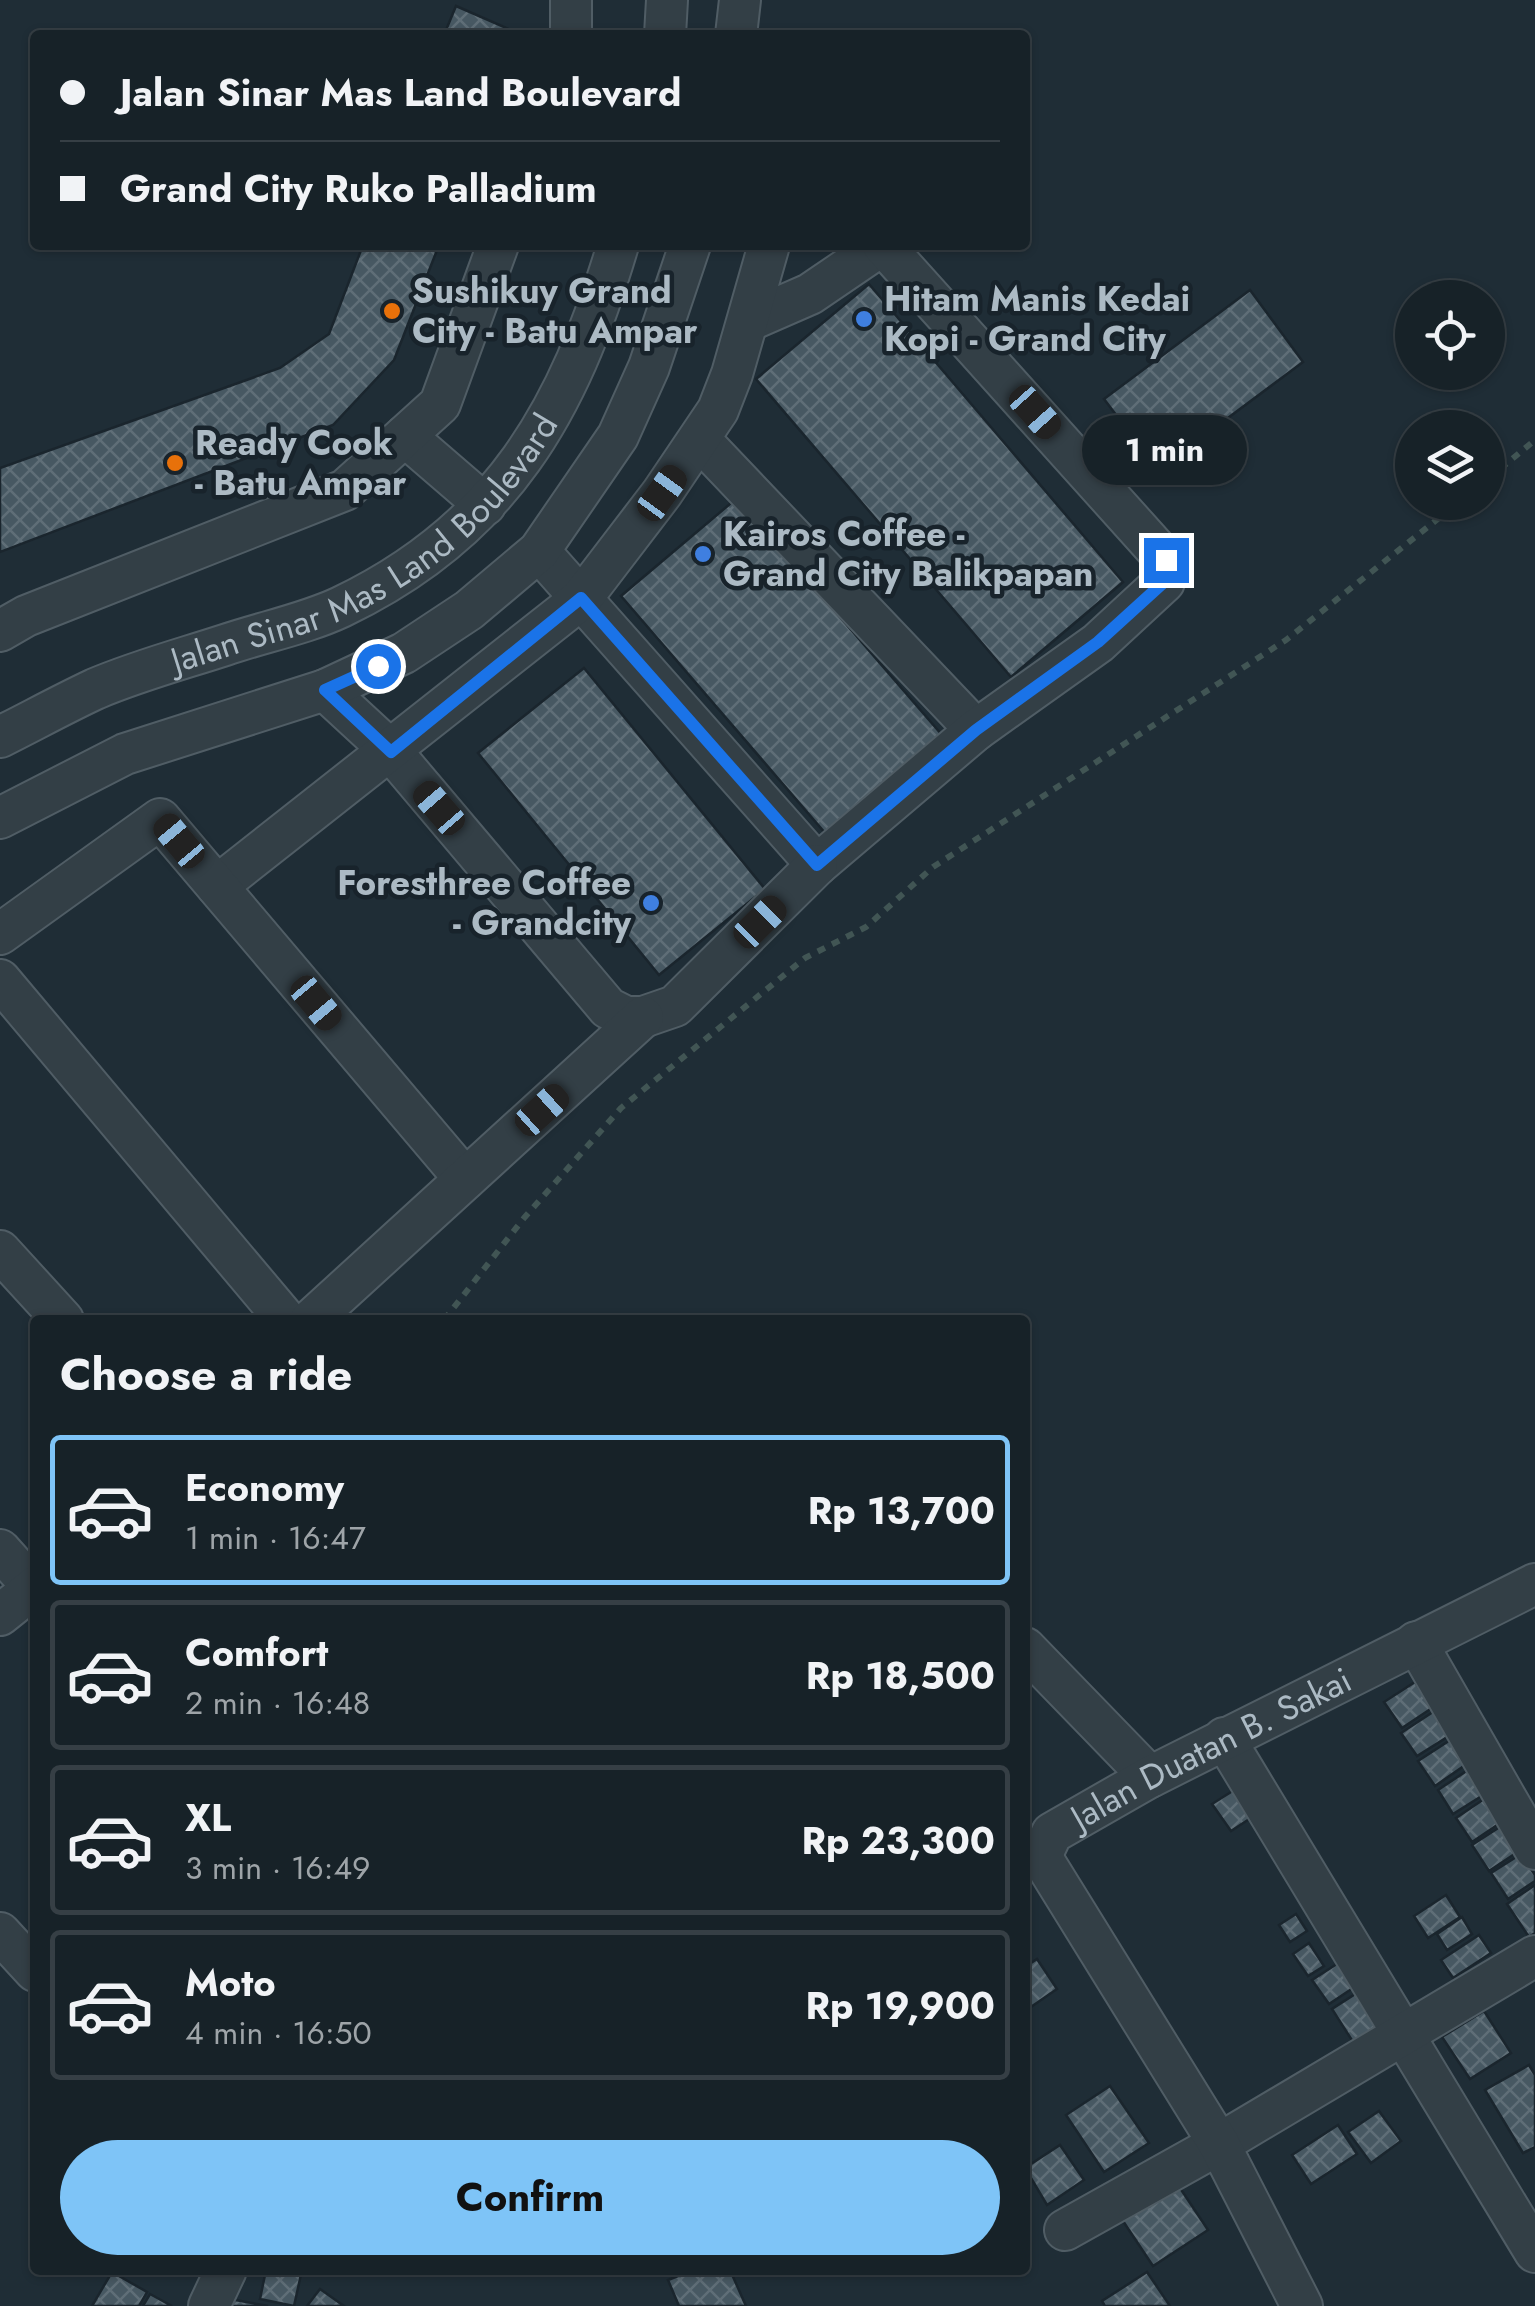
<!DOCTYPE html>
<meta charset="utf-8">
<style>
:root{--surface:#172228;--page:#202a30;--text:#f1f3f6;--muted:#9ea4a8;--line:#363f45;--accent:#7ec4f7}
body{margin:0;font-family:Jost,sans-serif;background:var(--page);color:var(--text);height:100vh;display:flex;flex-direction:column;font-size:38px;white-space:nowrap}
*{box-sizing:border-box;margin:0}
p{font-size:32px;color:var(--muted)}
.icon{flex:none;width:55px;height:55px;fill:none;stroke:currentColor;stroke-width:2;stroke-linecap:round;stroke-linejoin:round}
.map{position:relative;flex:1;overflow:hidden}
.panel{position:absolute;left:30px;top:1315px;width:1000px;height:960px;display:flex;flex-direction:column;background:var(--surface);border-radius:10px;box-shadow:0 2px 8px #0004,0 0 0 2px var(--line)}
.panel>*{flex:none}
.hud{position:absolute;left:30px;top:30px;width:1000px;height:220px;border-radius:10px;box-shadow:0 2px 8px #0004,0 0 0 2px var(--line);display:grid;align-content:center;height:220px;padding:0 30px;background:var(--surface)}
.controls{position:absolute;left:1395px;top:280px;display:grid;gap:20px}
.controls a{display:grid;place-items:center;width:110px;height:110px;border-radius:50%;background:var(--surface);box-shadow:0 2px 8px #0004,0 0 0 2px var(--line);font-size:50px}
.end{position:absolute;width:45px;height:45px;margin:-22px;border:12px solid #1a73e8;background:#fff;box-shadow:0 0 0 5px #fff}
.from{border-radius:50%}
.bubble{position:absolute;height:70px;border-radius:35px;background:var(--surface);box-shadow:0 2px 8px #0004,0 0 0 2px var(--line);font-size:32px;font-weight:700;line-height:70px;text-align:center}
.car{position:absolute;width:30px;height:60px;margin:-30px -15px;border-radius:12px;box-shadow:0 0 8px 2px #0007;background:linear-gradient(#222 24%,#8ab4d8 0 40%,#222 0 76%,#8ab4d8 0 86%,#222 0)}
.hud b{display:flex;align-items:center;gap:35px;height:95px;font-size:38px}
.hud b+b{border-top:2px solid var(--line)}
.hud i{width:25px;height:25px;background:var(--text)}
ul{padding:0;list-style:none}
li{display:flex;align-items:center;gap:30px;height:150px;margin:0 20px 15px;padding:0 10px;border:5px solid var(--line);border-radius:10px}
li div{flex:1}
li b{display:block;font-size:38px}
li em{font-style:normal;font-weight:700}
li.on{border-color:var(--accent)}
li>.icon{width:90px;height:90px;stroke-width:1.5}
h2{padding:0 30px;font-size:45px;line-height:120px}
.primary-button{display:flex;gap:20px;margin-top:auto;padding:20px 30px}
.primary-button a{flex:1;height:115px;border-radius:60px;background:var(--accent);color:#111;font-size:40px;font-weight:700;line-height:115px;text-align:center}
.map>svg:first-child{display:block}
.building{fill:url(#building-cross-hatch);stroke:#1a252d;stroke-width:2.5}
.lines{fill:none;stroke-linecap:round;stroke-linejoin:round}
.minor-casing{stroke:#505d65;stroke-width:44}
.path{stroke:#415554;stroke-width:6;stroke-dasharray:8 8;stroke-linecap:butt}
.minor{stroke:#333f46;stroke-width:40}
.route{stroke:#1a73e8;stroke-width:12}
.food-dot{fill:#e8710a;stroke:#18232b;stroke-width:4}
.shop-dot{fill:#3f7fe0;stroke:#18232b;stroke-width:4}
.labels{text-anchor:middle;dominant-baseline:central;stroke-width:9;stroke-linejoin:round;paint-order:stroke}
.poi-label{font-size:35px;font-weight:bold;fill:#acbac4;stroke:#18232b;text-anchor:start}
.street-label{font-size:35px;fill:#acbac4;stroke:#18232b}
</style>
<div class="map">
<svg width="1535" height="2306" viewBox="0 0 1535 2306">
<defs>
<pattern id="building-cross-hatch" width="8" height="8" patternUnits="userSpaceOnUse" patternTransform="scale(2.5)"><rect width="8" height="8" fill="#475862"/><path d="M0 0l8 8M0 8l8-8" fill="none" stroke="#5f6e77"/></pattern>
</defs>
<rect width="100%" height="100%" fill="#1f2d36"/>
<!-- building -->
<g class="building">
<polygon points="456,6 522,35 444,35"/>
<polygon points="363,245 439,245 394,360 333,425 0,552 0,468 280,368 329,334"/>
<polygon points="869,284 1123,582 1011,677 756,379"/>
<polygon points="1250,290 1303,362 1158,470 1104,399"/>
<polygon points="737,498 942,735 826,834 621,596"/>
<polygon points="584,668 765,889 659,975 478,753"/>
<polygon points="1415,1682 1432,1708 1402,1728 1384,1702"/>
<polygon points="1436,1710 1452,1734 1417,1756 1401,1733"/>
<polygon points="1455,1737 1471,1761 1435,1786 1418,1761"/>
<polygon points="1471,1768 1488,1792 1453,1814 1438,1790"/>
<polygon points="1239,1787 1257,1814 1231,1831 1212,1804"/>
<polygon points="1493,1793 1509,1817 1472,1842 1456,1818"/>
<polygon points="1506,1823 1522,1849 1489,1871 1472,1845"/>
<polygon points="1521,1854 1535,1875 1535,1881 1508,1899 1491,1873"/>
<polygon points="1535,1885 1535,1933 1529,1937 1507,1904"/>
<polygon points="1446,1895 1460,1917 1428,1938 1414,1916"/>
<polygon points="1296,1914 1307,1931 1290,1942 1279,1925"/>
<polygon points="1462,1917 1472,1934 1447,1950 1437,1934"/>
<polygon points="1479,1935 1491,1953 1453,1978 1441,1960"/>
<polygon points="1309,1943 1324,1966 1308,1976 1293,1954"/>
<polygon points="1037,1959 1057,1989 1025,2011 1025,1967"/>
<polygon points="1340,1962 1356,1986 1329,2004 1312,1980"/>
<polygon points="1360,1991 1384,2026 1355,2045 1332,2009"/>
<polygon points="1484,2011 1511,2053 1470,2079 1442,2037"/>
<polygon points="1529,2065 1535,2075 1535,2147 1523,2153 1485,2090"/>
<polygon points="1110,2086 1149,2143 1104,2172 1066,2115"/>
<polygon points="1379,2111 1401,2141 1371,2163 1348,2132"/>
<polygon points="1338,2125 1357,2154 1311,2184 1292,2155"/>
<polygon points="1060,2145 1084,2180 1047,2205 1025,2168"/>
<polygon points="1176,2182 1208,2230 1153,2266 1121,2218"/>
<polygon points="266,2270 302,2270 294,2306 260,2299"/>
<polygon points="693,2270 730,2270 746,2306 679,2306 668,2280"/>
<polygon points="112,2272 147,2292 139,2306 92,2306"/>
<polygon points="1147,2272 1170,2306 1105,2306 1102,2301"/>
<polygon points="320,2289 344,2306 307,2306"/>
<polygon points="150,2294 172,2306 143,2306"/>
<polygon points="230,2299 268,2306 228,2306"/>
</g>
<g class="lines">
<!-- minor casing -->
<g class="minor-casing">
<g id="minor">
<polyline points="571,35 571,0"/>
<polyline points="665,35 667,0"/>
<polyline points="736,35 740,0"/>
<polyline points="748,321 810,294 882,245"/>
<polyline points="405,436 485,505"/>
<polyline points="700,440 976,730"/>
<polyline points="539,551 817,865 976,730 1098,643 1164,582 1166,560 883,245"/>
<polyline points="0,631 26,616 345,490 440,404 498,245"/>
<polyline points="325,690 391,751 608,1008 626,1017 643,1017 675,1006 817,865"/>
<path id="s1" d="M0,737C32,721 63,704 95,689C137,671 182,659 225,645C263,632 305,624 341,607C502,530 569,410 618,245"/>
<polyline points="0,818 125,754 325,690 404,653 469,610 539,551 618,436 649,367 690,245"/>
<polyline points="217,886 581,599 662,493 718,410 732,374 769,245"/>
<polyline points="0,934 160,819 465,1179"/>
<polyline points="0,980 286,1320"/>
<polyline points="0,1251 63,1320"/>
<polyline points="311,1320 643,1017"/>
<polyline points="0,1550 34,1588"/>
<polyline points="0,1615 35,1587"/>
<polyline points="1416,1642 1535,1849"/>
<polyline points="1025,1648 1150,1777"/>
<polyline points="1224,1738 1535,2252"/>
<polyline points="0,1933 35,1971"/>
<polyline points="1065,2230 1219,2144 1535,1956"/>
<polyline points="209,2306 226,2270"/>
<path id="s2" d="M1302,2306L1219,2144L1045,1863L1043,1852L1052,1833L1150,1777L1535,1584"/>
</g>
</g>
<!-- path -->
<g class="path">
<polyline points="1488,479 1535,440"/>
<polyline points="444,1320 524,1218 621,1108 805,958 866,927 933,867 1286,640 1459,502"/>
</g>
<!-- minor -->
<use href="#minor" class="minor"/>
</g>
<g class="lines">
<!-- route -->
<polyline class="route" points="378,666 325,690 391,752 581,598 817,865 976,730 1098,642 1164,582 1166,560"/>
</g>
<!-- markers -->
<g class="food-dot">
<circle cx="392" cy="311" r="10"/>
<circle cx="175" cy="463" r="10"/>
</g>
<g class="shop-dot">
<circle cx="864" cy="319" r="10"/>
<circle cx="703" cy="554" r="10"/>
<circle cx="651" cy="903" r="10"/>
</g>
<g class="labels">
<!-- poi labels -->
<g class="poi-label">
<text x="412" y="291">Sushikuy Grand<tspan x="412" dy="40">City - Batu Ampar</tspan></text>
<text x="884" y="299">Hitam Manis Kedai<tspan x="884" dy="40">Kopi - Grand City</tspan></text>
<text x="195" y="443">Ready Cook<tspan x="195" dy="40">- Batu Ampar</tspan></text>
<text x="723" y="534">Kairos Coffee -<tspan x="723" dy="40">Grand City Balikpapan</tspan></text>
<text x="631" y="883" text-anchor="end">Foresthree Coffee<tspan x="631" dy="40">- Grandcity</tspan></text>
</g>
<!-- street labels -->
<g class="street-label">
<text stroke="none"><textPath href="#s1" startOffset="420">Jalan Sinar Mas Land Boulevard</textPath></text>
<text stroke="none"><textPath href="#s2" startOffset="725">Jalan Duatan B. Sakai</textPath></text>
</g>
</g>
</svg>
<div class="controls">
<a><svg class="icon" aria-label="locate" viewBox="0 0 24 24"><circle cx="12" cy="12" r="6"/><path d="M12 2v4M12 18v4M2 12h4M18 12h4"/></svg></a>
<a><svg class="icon" aria-label="layers" viewBox="0 0 24 24"><path d="M12 4l9 5-9 5-9-5zM3 14l9 5 9-5"/></svg></a>
</div>
<i class="end from" style="left:378px;top:666px"></i>
<i class="end" style="left:1166px;top:560px"></i>
<div class="bubble" style="left:1082px;top:415px;width:165px">1 min</div>
<i class="car" style="left:1035px;top:412px;rotate:138deg"></i>
<i class="car" style="left:662px;top:493px;rotate:36deg"></i>
<i class="car" style="left:439px;top:808px;rotate:319deg"></i>
<i class="car" style="left:179px;top:841px;rotate:320deg"></i>
<i class="car" style="left:760px;top:922px;rotate:45deg"></i>
<i class="car" style="left:316px;top:1003px;rotate:140deg"></i>
<i class="car" style="left:542px;top:1110px;rotate:48deg"></i>
<div class="hud">
<b><i class="from"></i>Jalan Sinar Mas Land Boulevard</b>
<b><i></i>Grand City Ruko Palladium</b>
</div>
<section class="panel">
<h2>Choose a ride</h2>
<ul>
<li class="on"><svg class="icon" aria-label="car" viewBox="0 0 24 24"><path d="M5 17H2v-5l4-1 3-4h7l3 4 3 1v5h-3M9 17h6M6 11h13"/><circle cx="7" cy="17" r="2"/><circle cx="17" cy="17" r="2"/></svg><div><b>Economy</b><p>1 min · 16:47</p></div><em>Rp 13,700</em></li>
<li><svg class="icon" aria-label="car" viewBox="0 0 24 24"><path d="M5 17H2v-5l4-1 3-4h7l3 4 3 1v5h-3M9 17h6M6 11h13"/><circle cx="7" cy="17" r="2"/><circle cx="17" cy="17" r="2"/></svg><div><b>Comfort</b><p>2 min · 16:48</p></div><em>Rp 18,500</em></li>
<li><svg class="icon" aria-label="car" viewBox="0 0 24 24"><path d="M5 17H2v-5l4-1 3-4h7l3 4 3 1v5h-3M9 17h6M6 11h13"/><circle cx="7" cy="17" r="2"/><circle cx="17" cy="17" r="2"/></svg><div><b>XL</b><p>3 min · 16:49</p></div><em>Rp 23,300</em></li>
<li><svg class="icon" aria-label="car" viewBox="0 0 24 24"><path d="M5 17H2v-5l4-1 3-4h7l3 4 3 1v5h-3M9 17h6M6 11h13"/><circle cx="7" cy="17" r="2"/><circle cx="17" cy="17" r="2"/></svg><div><b>Moto</b><p>4 min · 16:50</p></div><em>Rp 19,900</em></li>
</ul>
<div class="primary-button"><a>Confirm</a></div>
</section>
</div>
